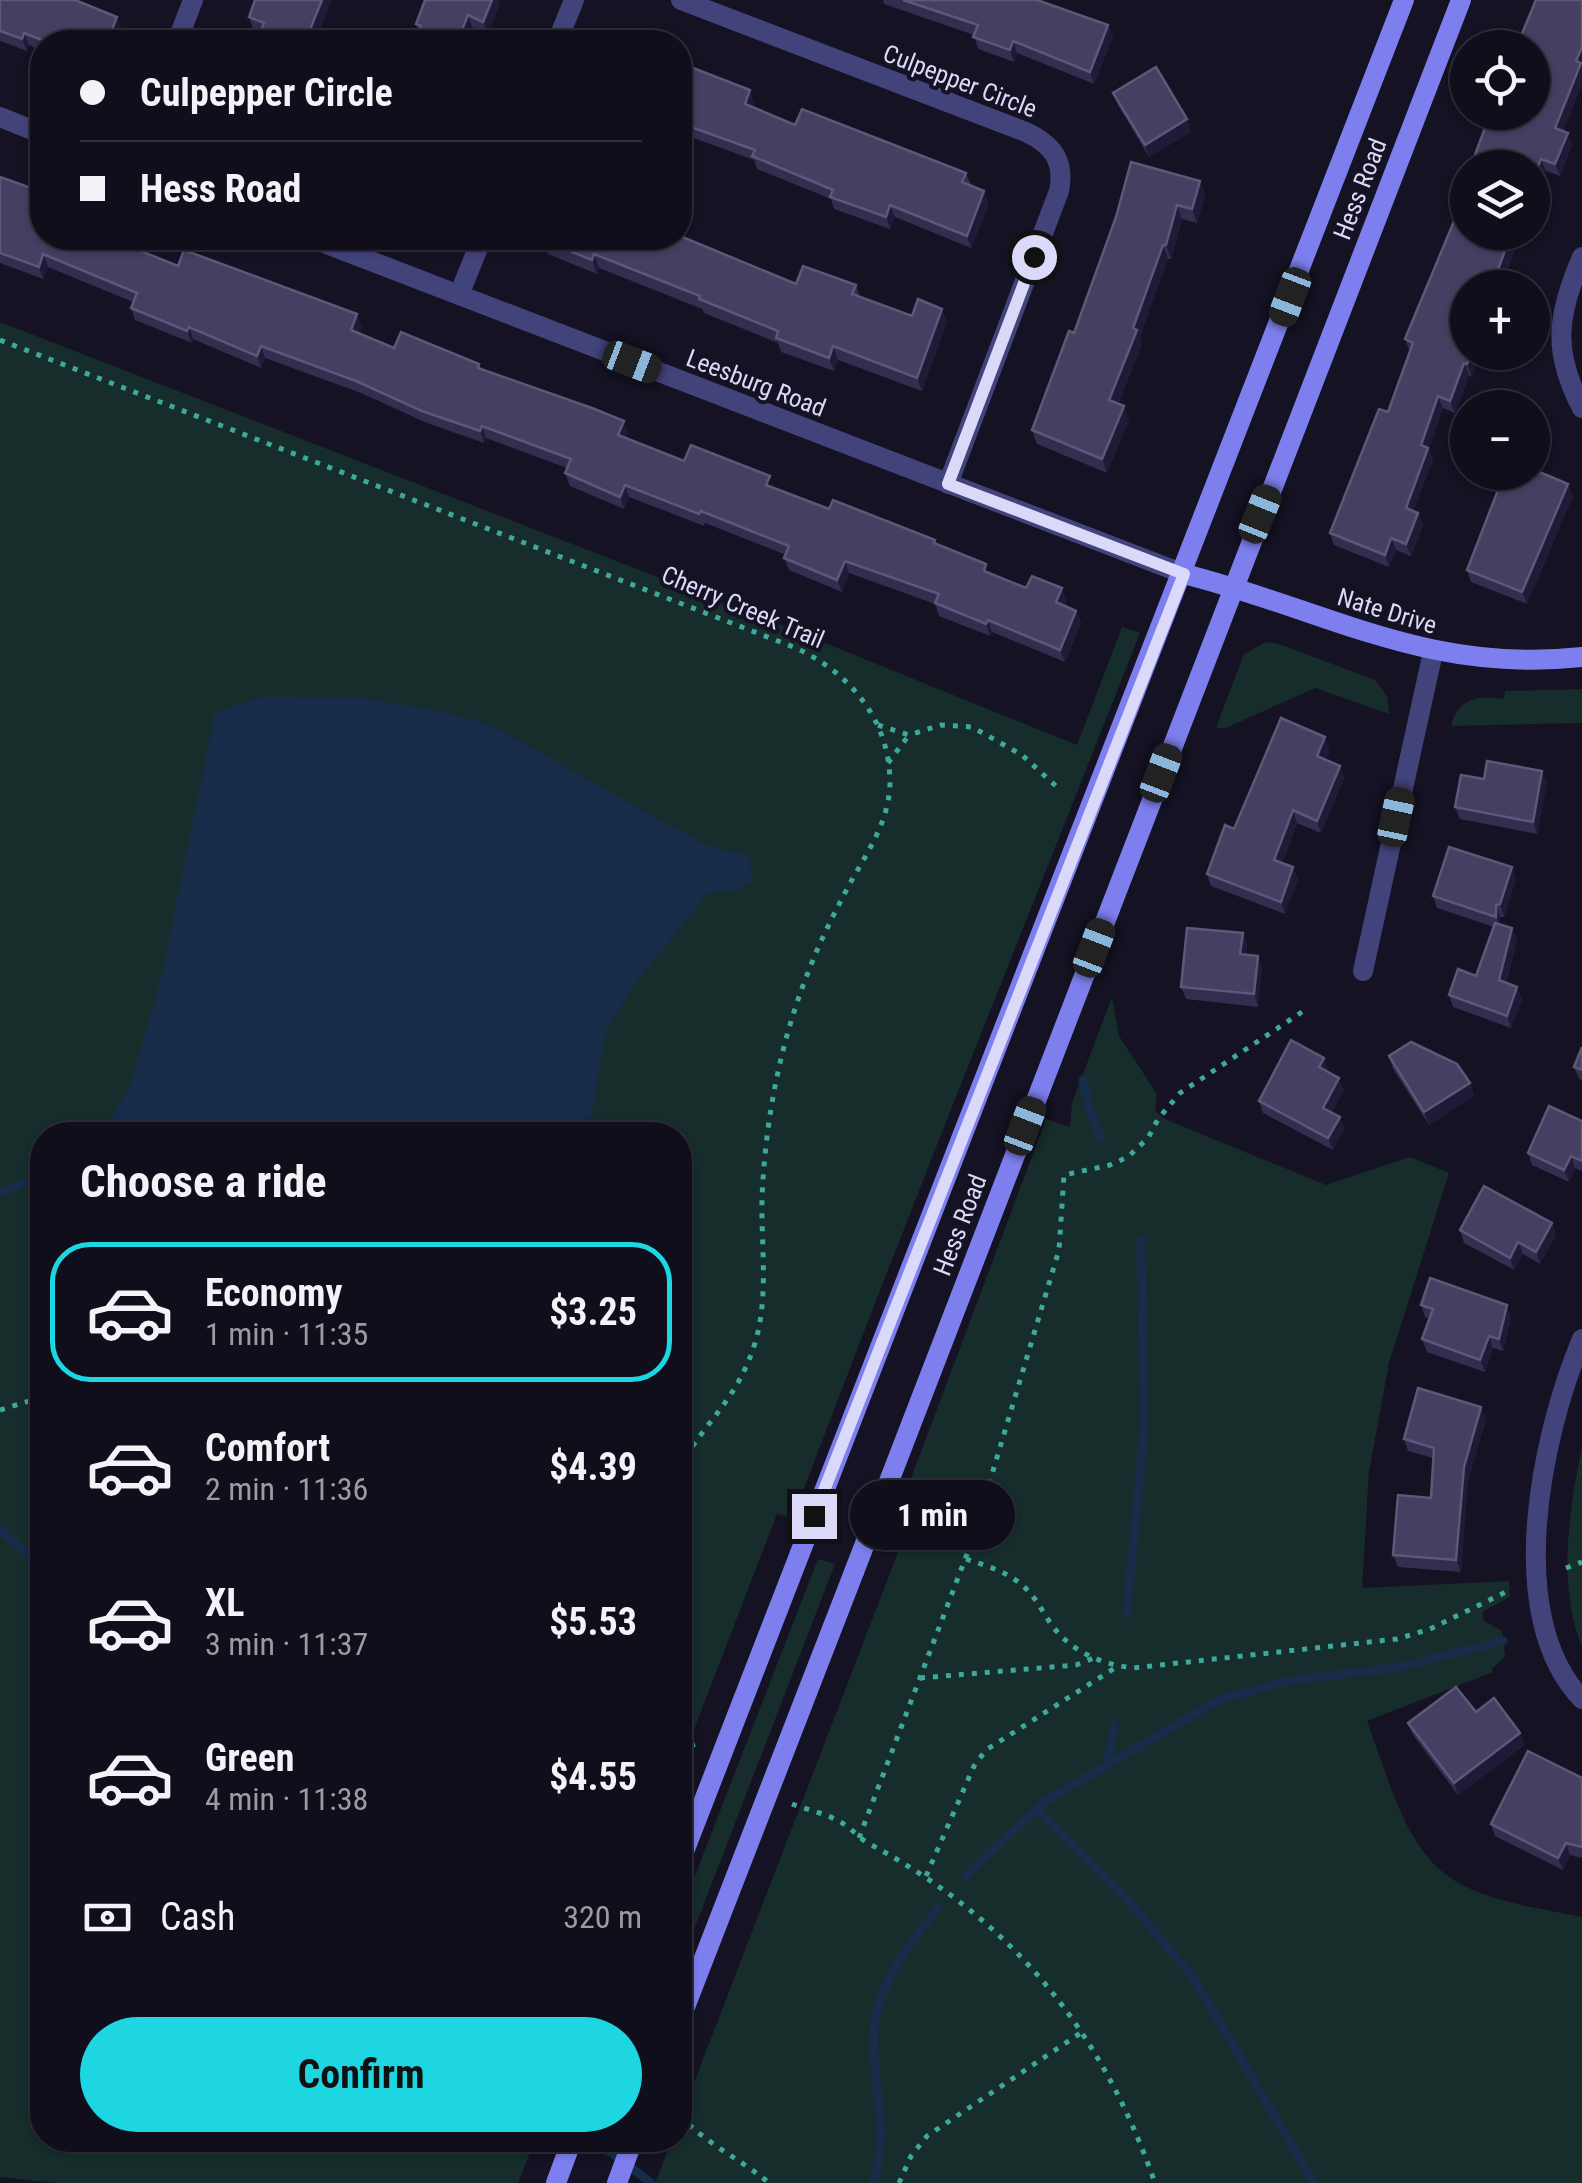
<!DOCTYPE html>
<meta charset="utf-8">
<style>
:root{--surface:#0f0e1a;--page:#181723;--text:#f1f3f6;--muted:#9b9ca2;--line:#2f2e39;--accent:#1ed6e1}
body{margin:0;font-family:"Roboto Condensed",sans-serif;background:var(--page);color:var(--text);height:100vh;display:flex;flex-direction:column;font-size:38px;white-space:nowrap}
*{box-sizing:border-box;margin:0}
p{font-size:32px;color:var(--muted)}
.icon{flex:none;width:55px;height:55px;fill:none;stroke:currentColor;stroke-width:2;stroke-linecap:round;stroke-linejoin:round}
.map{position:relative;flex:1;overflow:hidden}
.drawer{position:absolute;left:30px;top:1122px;width:662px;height:1030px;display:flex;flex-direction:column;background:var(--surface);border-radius:40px;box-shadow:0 2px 8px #0004,0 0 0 2px var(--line)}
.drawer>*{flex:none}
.guide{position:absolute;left:30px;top:30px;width:662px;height:220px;border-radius:40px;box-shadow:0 2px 8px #0004,0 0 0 2px var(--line);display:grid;align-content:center;height:220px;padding:0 50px;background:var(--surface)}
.buttons{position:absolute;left:1450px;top:30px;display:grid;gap:20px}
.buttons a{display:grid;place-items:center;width:100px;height:100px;border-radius:50%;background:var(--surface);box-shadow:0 2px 8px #0004,0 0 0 2px var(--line);font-size:50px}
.end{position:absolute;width:45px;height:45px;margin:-22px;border:12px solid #dbd9fa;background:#111;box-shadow:0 0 0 5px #111}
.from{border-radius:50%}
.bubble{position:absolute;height:70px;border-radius:35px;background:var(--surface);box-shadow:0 2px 8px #0004,0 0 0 2px var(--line);font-size:32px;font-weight:700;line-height:70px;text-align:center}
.car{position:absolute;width:30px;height:60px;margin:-30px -15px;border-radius:12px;box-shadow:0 0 8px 2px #0007;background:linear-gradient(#222 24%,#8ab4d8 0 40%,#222 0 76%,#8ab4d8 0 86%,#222 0)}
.guide b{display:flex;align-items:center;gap:35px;height:95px;font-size:38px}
.guide b+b{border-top:2px solid var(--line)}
.guide i{width:25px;height:25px;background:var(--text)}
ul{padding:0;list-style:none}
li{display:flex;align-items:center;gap:30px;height:140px;margin:0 20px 15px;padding:0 30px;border:5px solid transparent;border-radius:40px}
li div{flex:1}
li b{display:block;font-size:38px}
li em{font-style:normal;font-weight:700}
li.selected{border-color:var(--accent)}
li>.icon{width:90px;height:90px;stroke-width:1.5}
h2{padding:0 50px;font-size:45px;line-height:120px}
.pay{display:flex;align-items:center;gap:25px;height:110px;padding:0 50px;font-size:38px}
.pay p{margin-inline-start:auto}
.cta{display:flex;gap:20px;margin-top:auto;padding:20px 50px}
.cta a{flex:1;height:115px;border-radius:60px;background:var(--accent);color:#111;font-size:40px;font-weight:700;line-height:115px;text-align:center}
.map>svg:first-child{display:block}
.green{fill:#162d2b}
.water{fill:#172c48}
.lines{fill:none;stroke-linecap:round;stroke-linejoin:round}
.stream{stroke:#172c48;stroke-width:9}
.path{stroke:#3fa89d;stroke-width:5;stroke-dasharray:5 8;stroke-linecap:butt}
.street{stroke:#43437c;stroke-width:20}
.secondary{stroke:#7d7fee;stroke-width:20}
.secondary-bridge{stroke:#7d7fee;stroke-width:20}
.wall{fill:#332d4f}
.shaded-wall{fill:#1f1a36}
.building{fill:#453f61;stroke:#5c5879;stroke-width:2.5}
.route{stroke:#dbd9fa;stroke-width:12}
.labels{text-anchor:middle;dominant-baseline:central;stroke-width:8;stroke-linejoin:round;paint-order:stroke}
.street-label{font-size:25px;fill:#dbd9fa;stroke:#141223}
</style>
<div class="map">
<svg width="1582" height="2183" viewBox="0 0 1582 2183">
<rect width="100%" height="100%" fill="#141223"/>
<!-- green -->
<g class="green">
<path d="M0,322L758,616L1077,745L1122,627L1140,633C1024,928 904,1222 793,1518L777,1514L680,1766V1135H42V2140H535L518,2183H56L0,2177Z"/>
<polygon points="1266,642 1279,644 1375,680 1387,696 1389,714 1315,688 1224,729 1216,727 1244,654"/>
<path d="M1582,689V723L1451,726C1458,698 1478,695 1504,699L1505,691Z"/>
<path d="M1112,997L1119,1036L1157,1094L1155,1111L1167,1120L1326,1185L1410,1157L1449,1173L1389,1363L1369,1472L1362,1588L1509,1581L1510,1597L1482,1612L1484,1621L1502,1631L1505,1656L1492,1669L1493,1672L1367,1721C1385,1768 1400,1831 1437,1867C1473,1901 1535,1907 1582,1917V2183H655L672,2140H680V2119L905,1534L892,1529L1046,1119L1070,1127L1072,1103Z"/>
<path d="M1582,1447V1647C1557,1587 1569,1508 1582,1447Z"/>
<polygon points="818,1559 835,1564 680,1966 680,1914"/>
</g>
<!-- water -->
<polygon class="water" points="262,697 361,698 442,711 493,726 705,845 749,856 752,882 732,891 708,893 636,982 606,1031 588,1135 116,1135 109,1121 129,1088 162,974 215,712"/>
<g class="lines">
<!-- stream -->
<g class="stream">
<polyline points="1083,1080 1090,1111 1101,1138"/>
<polyline points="0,1193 42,1176"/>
<polyline points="0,1529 42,1568"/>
<polyline points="1127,1613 1144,1428 1141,1240"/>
<polyline points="1108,1762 1114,1726"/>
<polyline points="1037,1809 1130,1902 1194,1979 1314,2183"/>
<polyline points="966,1876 1044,1802 1220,1699 1293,1680 1395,1668 1503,1641"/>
<polyline points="587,2140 612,2153 651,2183"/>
<path d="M873,2183C892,2125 870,2086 874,2030C878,1983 910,1943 938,1908"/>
</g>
<!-- path -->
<g class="path">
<path d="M0,340L796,648C850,673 890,720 890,783C889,823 866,854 848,887C834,914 820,941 809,970C780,1042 765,1122 762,1199C761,1246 769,1297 755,1343C738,1398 708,1419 680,1465"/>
<polyline points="878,725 909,735 941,725 972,727 1022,755 1057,787"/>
<polyline points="888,763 909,735"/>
<polyline points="0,1410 42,1397"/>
<path d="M966,1559C986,1566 1007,1571 1023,1586C1036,1597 1042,1611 1051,1624C1070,1651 1101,1664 1133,1668L1397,1639L1430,1629L1512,1589"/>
<polyline points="1566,1568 1582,1562"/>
<path d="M680,1640C696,1680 679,1716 696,1754"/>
<polyline points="920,1678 1076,1665 1094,1658"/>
<path d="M792,1804C808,1810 828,1814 842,1823C851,1828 857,1836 866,1842C1011,1919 1101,2028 1155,2183"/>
<polyline points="859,1838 972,1541 1059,1250 1064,1175 1110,1165 1128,1157 1148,1138 1158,1119 1180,1093 1308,1008"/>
<polyline points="926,1876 974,1766 986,1750 1118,1666"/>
<path d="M680,2115C704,2143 741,2159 769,2183"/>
<polyline points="899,2183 911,2156 927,2136 1082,2032"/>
</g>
<!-- street -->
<g class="street">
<path d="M681,0L1026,132C1053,145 1065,161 1059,191L948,484"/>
<polyline points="177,42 193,0"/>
<polyline points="557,42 574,0"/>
<polyline points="0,117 42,134"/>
<polyline points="311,238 1184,574"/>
<path d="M1582,257C1557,315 1552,351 1582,408"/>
<polyline points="459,295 482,238"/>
<polyline points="1363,971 1433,652"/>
<path d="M1582,1339C1542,1434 1502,1616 1582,1699"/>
</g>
<!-- secondary -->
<g class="secondary">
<path d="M1184,574C1327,610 1426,674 1582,657"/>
<polyline points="800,1553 1404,0"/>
<polyline points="854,1572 1461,0"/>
<polyline points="556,2183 572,2140"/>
<polyline points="617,2183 633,2140"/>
</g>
<!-- secondary-bridge -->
<g class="secondary-bridge">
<polyline points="680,1862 800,1553"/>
<polyline points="680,2020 854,1572"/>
</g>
</g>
<!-- wall -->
<g class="wall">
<polygon points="0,0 122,29 117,42 42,42 42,51 29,45 27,51 0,41"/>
<polygon points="255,0 331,0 315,42 257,42 261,32 253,29 249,17"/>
<polygon points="883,0 1037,0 1108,25 1113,37 1094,84 1017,53 1014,62 978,49 974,35 884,4"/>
<polygon points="1582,0 1582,84 1563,132 1572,145 1560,176 1546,171 1532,204 1532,168"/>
<polygon points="500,3 488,34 472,27 418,32 416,24"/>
<polygon points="680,63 754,102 753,108 795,125 966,173 971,185 989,203 971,248 895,217 890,229 834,209 831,199 757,169 754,160 680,133"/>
<polygon points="1113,93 1187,119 1191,132 1149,157 1118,105"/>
<polygon points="1468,175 1468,232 1522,232 1500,288 1468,288 1472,377 1469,375 1455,413 1443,408 1429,448 1433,460 1413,511 1418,513 1423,525 1411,556 1396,550 1389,567 1334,545 1330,533 1388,412 1410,352 1405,339 1455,218 1453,213"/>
<polygon points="0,177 42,238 142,243 139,251 178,266 362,326 359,334 394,348 479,364 481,369 628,433 626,438 684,461 774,488 829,509 937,544 990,574 1026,588 1067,601 1064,606 1076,611 1081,623 1065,662 992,632 990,636 939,616 935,604 849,573 842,592 789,570 784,558 786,555 705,523 704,526 629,497 624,509 570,486 565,473 567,468 486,438 484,443 427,423 361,393 265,358 261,368 193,339 192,343 135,320 131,308 133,302 48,267 43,279 0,263"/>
<polygon points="1200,181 1205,195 1197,223 1182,219 1171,259 1168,259 1140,336 1142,344 1118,404 1129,420 1107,473 1037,444 1032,430 1074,333 1116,217"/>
<polygon points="543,240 796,284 856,285 860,297 912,316 942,309 947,322 922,391 838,360 834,371 781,352 778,343 704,313 702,309 599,268 597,274 548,254"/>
<polygon points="1573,496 1527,604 1471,582 1467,570"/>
<polygon points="1330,749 1325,760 1344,778 1321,833 1297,823 1282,863 1293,867 1298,879 1285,914 1211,886 1207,874 1234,829"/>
<polygon points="1484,779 1547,783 1537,834 1460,819 1455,807"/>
<polygon points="1516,879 1504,917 1500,917 1500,924 1517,940 1506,983 1517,987 1522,999 1511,1028 1453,1007 1449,995 1476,976 1494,927 1437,908 1433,896"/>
<polygon points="1243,933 1247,946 1246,955 1262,968 1258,1007 1186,999 1181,987"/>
<polygon points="1582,1047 1582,1080 1579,1079 1574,1067"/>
<polygon points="1389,1056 1470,1083 1474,1095 1429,1125 1393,1069"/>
<polygon points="1324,1058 1328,1070 1327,1071 1344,1090 1332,1112 1340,1117 1344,1129 1333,1150 1263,1113 1259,1101"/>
<polygon points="1582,1121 1582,1171 1575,1168 1569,1182 1532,1165 1528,1153"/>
<polygon points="1552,1223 1556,1235 1540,1264 1523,1254 1514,1270 1464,1243 1460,1230"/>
<polygon points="1421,1305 1511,1317 1503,1351 1493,1348 1485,1372 1427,1352 1422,1339 1430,1319 1425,1317"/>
<polygon points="1486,1419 1468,1480 1461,1572 1398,1567 1393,1555 1431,1498 1433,1458 1408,1451 1404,1439"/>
<polygon points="1476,1712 1520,1733 1524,1745 1458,1795 1413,1735 1408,1723"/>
<polygon points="1582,1778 1582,1858 1570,1855 1563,1870 1495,1836 1491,1824"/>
</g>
<!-- shaded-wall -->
<g class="shaded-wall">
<polygon points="322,0 331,0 315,42 305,42"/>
<polygon points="492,0 499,0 500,3 488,34 483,22"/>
<polygon points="468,15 472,27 466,42 457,42"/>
<polygon points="117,17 122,29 117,42 107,42"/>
<polygon points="1108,25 1113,37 1094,84 1090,72"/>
<polygon points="24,33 29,45 27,51 22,39"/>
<polygon points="1013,41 1017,53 1014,62 1010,50"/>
<polygon points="1582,47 1582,84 1560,141 1555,128"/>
<polygon points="750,90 754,102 749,116 745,104"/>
<polygon points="1187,119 1191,132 1149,157 1145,145"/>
<polygon points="1568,133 1572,145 1560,176 1555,164"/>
<polygon points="1541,159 1546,171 1532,204 1532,181"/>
<polygon points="1200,181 1205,195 1197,223 1192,209"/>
<polygon points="984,191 989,203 971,248 967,236"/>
<polygon points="890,205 895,217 890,229 886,217"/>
<polygon points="1177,205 1182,219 1171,259 1166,245"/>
<polygon points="1512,232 1522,232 1500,288 1491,288"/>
<polygon points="135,238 140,238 142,243 135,259 131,247"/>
<polygon points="1163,245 1168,259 1140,336 1142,344 1114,414 1109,400 1133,328"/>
<polygon points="43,254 48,267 43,279 39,267"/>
<polygon points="594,254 599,268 597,274 592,260"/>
<polygon points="942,309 947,322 922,391 917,378"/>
<polygon points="357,314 362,326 356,343 351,330"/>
<polygon points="189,327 193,339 192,343 187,331"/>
<polygon points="261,346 265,358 261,368 257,356"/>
<polygon points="833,346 838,360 834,371 829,358"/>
<polygon points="1472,352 1481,352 1472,377 1467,364"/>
<polygon points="1464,363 1469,375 1455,413 1450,401"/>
<polygon points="1438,396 1443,408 1429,448 1433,460 1410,520 1406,508 1421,445"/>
<polygon points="1124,406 1129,420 1107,473 1102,459"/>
<polygon points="624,421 628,433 622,447 618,435"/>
<polygon points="482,426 486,438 484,443 480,431"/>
<polygon points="1568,484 1573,496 1527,604 1522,592"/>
<polygon points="625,485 629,497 624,509 620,497"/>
<polygon points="1418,513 1423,525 1411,556 1406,544"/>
<polygon points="1391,538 1396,550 1389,567 1385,555"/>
<polygon points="845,561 849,573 842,592 837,580"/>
<polygon points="1062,588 1067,601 1061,615 1056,602"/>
<polygon points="1076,611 1081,623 1065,662 1060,650"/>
<polygon points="988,620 992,632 990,636 986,624"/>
<polygon points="1325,737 1330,749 1322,768 1317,756"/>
<polygon points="1340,766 1344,778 1321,833 1317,821"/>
<polygon points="1542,771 1547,783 1537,834 1533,822"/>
<polygon points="1293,810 1297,823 1278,872 1274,860"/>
<polygon points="1293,867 1298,879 1285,914 1281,902"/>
<polygon points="1512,867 1516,879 1504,917 1500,904"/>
<polygon points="1496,905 1500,917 1500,929 1496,917"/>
<polygon points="1512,928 1517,940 1503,992 1499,980"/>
<polygon points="1243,933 1247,946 1245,966 1240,954"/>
<polygon points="1258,956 1262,968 1258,1007 1254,994"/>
<polygon points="1517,987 1522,999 1511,1028 1507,1016"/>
<polygon points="1324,1058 1328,1070 1323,1079 1319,1067"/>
<polygon points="1339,1078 1344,1090 1328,1120 1323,1108"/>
<polygon points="1470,1083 1474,1095 1429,1125 1424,1112"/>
<polygon points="1340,1117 1344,1129 1333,1150 1328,1138"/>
<polygon points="1571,1156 1575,1168 1569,1182 1564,1170"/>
<polygon points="1552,1223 1556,1235 1540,1264 1536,1252"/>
<polygon points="1518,1242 1523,1254 1514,1270 1510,1258"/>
<polygon points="1507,1305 1511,1317 1503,1351 1499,1339"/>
<polygon points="1489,1336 1493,1348 1485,1372 1480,1360"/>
<polygon points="1481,1407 1486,1419 1468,1480 1461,1572 1456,1560 1464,1467"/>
<polygon points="1520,1733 1524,1745 1458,1795 1454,1783"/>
<polygon points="1566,1843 1570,1855 1563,1870 1558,1858"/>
</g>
<!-- building -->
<g class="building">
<polygon points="0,0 75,0 117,17 107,42 47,42 24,33 22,39 0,31"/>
<polygon points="255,0 322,0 305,42 257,42 264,23 249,17"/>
<polygon points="425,0 492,0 483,22 468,15 457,42 414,42 421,26 416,24"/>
<polygon points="903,0 1037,0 1108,25 1090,72 1013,41 1010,50 973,37 978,25"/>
<polygon points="1536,0 1582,0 1582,47 1576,61 1581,63 1555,128 1568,133 1555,164 1541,159 1532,181 1532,168 1470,168 1491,112 1532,112 1532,48 1516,48"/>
<polygon points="615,38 628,42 614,42"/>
<polygon points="680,63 750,90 745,104 795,125 802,109 966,173 962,182 984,191 967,236 890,205 886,217 830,197 833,190 752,156 755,150 680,123"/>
<polygon points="1156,67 1187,119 1145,145 1113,93"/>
<polygon points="1131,162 1200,181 1192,209 1177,205 1166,245 1163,245 1133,328 1137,330 1109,400 1124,406 1102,459 1032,430 1069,331 1074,333 1116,217"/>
<polygon points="1468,175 1468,232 1512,232 1491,288 1468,288 1468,352 1472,352 1467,364 1464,363 1450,401 1438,396 1421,445 1428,448 1406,508 1418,513 1406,544 1391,538 1385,555 1330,533 1379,409 1388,412 1413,343 1405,339 1457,214 1453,213"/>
<polygon points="0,177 42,192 42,238 135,238 131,247 178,266 184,250 357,314 351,330 394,348 401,332 479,364 478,368 592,408 624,421 618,435 684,461 691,445 770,476 766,485 829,509 833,500 935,540 934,543 986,564 984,571 1026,588 1032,576 1062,588 1056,602 1076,611 1060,650 988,620 986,624 935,603 939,594 845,561 837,580 784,558 789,546 701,511 699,514 625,485 620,497 565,473 571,459 482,426 480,431 422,411 356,381 261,346 257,356 189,327 187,331 131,308 137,293 43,254 39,267 0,253"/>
<polygon points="680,236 796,284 803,266 856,285 852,294 912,316 918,299 942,309 917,378 833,346 829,358 776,338 778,331 699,299 700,296 594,254 592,260 543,240 544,238"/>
<polygon points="1532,469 1568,484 1522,592 1467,570 1505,472 1532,472"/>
<polygon points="1281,718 1325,737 1317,756 1340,766 1317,821 1293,810 1274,860 1293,867 1281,902 1207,874 1225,825 1234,829"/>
<polygon points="1487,761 1542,771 1533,822 1455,807 1461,775 1484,779"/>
<polygon points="1449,847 1512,867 1500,904 1496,905 1496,917 1433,896"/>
<polygon points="1495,923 1512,928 1499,980 1517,987 1507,1016 1449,995 1458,969 1476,976"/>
<polygon points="1187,928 1243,933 1240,954 1258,956 1254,994 1181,987"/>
<polygon points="1291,1040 1324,1058 1319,1067 1339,1078 1323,1108 1340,1117 1328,1138 1259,1101"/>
<polygon points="1411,1042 1457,1064 1470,1083 1424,1112 1389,1056"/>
<polygon points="1582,1047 1582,1070 1574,1067"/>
<polygon points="1549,1106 1582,1121 1582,1161 1571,1156 1564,1170 1528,1153"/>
<polygon points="1484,1186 1552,1223 1536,1252 1518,1242 1510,1258 1460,1230"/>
<polygon points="1430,1278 1507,1305 1499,1339 1489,1336 1480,1360 1422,1339 1433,1309 1421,1305"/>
<polygon points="1418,1388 1481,1407 1464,1467 1456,1560 1393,1555 1398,1495 1431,1498 1434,1448 1404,1439"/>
<polygon points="1456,1687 1476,1712 1494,1698 1520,1733 1454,1783 1408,1723"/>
<polygon points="1528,1751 1582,1778 1582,1847 1566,1843 1558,1858 1491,1824"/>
</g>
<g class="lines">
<!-- route -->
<polyline class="route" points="814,1516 1184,574 948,484 1034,257"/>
</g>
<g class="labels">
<!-- street labels -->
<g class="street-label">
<text transform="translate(960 81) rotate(21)">Culpepper Circle</text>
<text transform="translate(1360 189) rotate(-69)">Hess Road</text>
<text transform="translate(756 383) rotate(21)">Leesburg Road</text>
<text transform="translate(743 607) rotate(23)">Cherry Creek Trail</text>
<text transform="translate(1387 611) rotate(17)">Nate Drive</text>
<text transform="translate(960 1225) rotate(-69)">Hess Road</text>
</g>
</g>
</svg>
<div class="buttons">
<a><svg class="icon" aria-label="locate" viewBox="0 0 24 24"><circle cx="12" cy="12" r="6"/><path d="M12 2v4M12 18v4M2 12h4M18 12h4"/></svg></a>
<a><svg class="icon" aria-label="layers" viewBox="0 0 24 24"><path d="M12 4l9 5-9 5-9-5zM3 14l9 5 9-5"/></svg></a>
<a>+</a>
<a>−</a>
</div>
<i class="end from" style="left:1034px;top:257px"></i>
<i class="end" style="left:814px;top:1516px"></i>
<div class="bubble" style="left:850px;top:1480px;width:165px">1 min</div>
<i class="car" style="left:1290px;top:297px;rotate:201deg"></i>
<i class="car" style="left:632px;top:362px;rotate:111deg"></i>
<i class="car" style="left:1260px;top:514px;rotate:22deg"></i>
<i class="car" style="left:1161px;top:773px;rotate:21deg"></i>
<i class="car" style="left:1396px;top:817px;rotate:12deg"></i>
<i class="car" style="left:1094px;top:948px;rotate:21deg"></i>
<i class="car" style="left:1025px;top:1126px;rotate:21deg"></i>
<div class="guide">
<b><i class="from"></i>Culpepper Circle</b>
<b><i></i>Hess Road</b>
</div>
<section class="drawer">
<h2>Choose a ride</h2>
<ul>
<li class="selected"><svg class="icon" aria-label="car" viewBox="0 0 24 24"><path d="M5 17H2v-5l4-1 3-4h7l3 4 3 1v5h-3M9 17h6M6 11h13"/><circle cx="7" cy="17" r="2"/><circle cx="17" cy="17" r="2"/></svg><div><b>Economy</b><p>1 min · 11:35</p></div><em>$3.25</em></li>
<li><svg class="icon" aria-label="car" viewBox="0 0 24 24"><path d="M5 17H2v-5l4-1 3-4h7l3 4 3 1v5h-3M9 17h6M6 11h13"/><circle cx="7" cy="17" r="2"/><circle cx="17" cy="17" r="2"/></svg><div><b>Comfort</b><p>2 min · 11:36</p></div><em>$4.39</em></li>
<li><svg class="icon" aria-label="car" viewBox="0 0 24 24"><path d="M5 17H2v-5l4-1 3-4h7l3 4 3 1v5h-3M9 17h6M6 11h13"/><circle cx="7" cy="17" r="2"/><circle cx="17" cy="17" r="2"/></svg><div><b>XL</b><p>3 min · 11:37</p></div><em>$5.53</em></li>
<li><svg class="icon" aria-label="car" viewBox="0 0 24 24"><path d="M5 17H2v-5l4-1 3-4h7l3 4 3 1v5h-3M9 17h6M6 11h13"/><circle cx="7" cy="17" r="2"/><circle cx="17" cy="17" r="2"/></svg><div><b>Green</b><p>4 min · 11:38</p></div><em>$4.55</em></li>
</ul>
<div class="pay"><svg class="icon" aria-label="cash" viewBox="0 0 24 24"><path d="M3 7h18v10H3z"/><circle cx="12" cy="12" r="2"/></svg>Cash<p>320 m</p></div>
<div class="cta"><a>Confirm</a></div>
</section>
</div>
